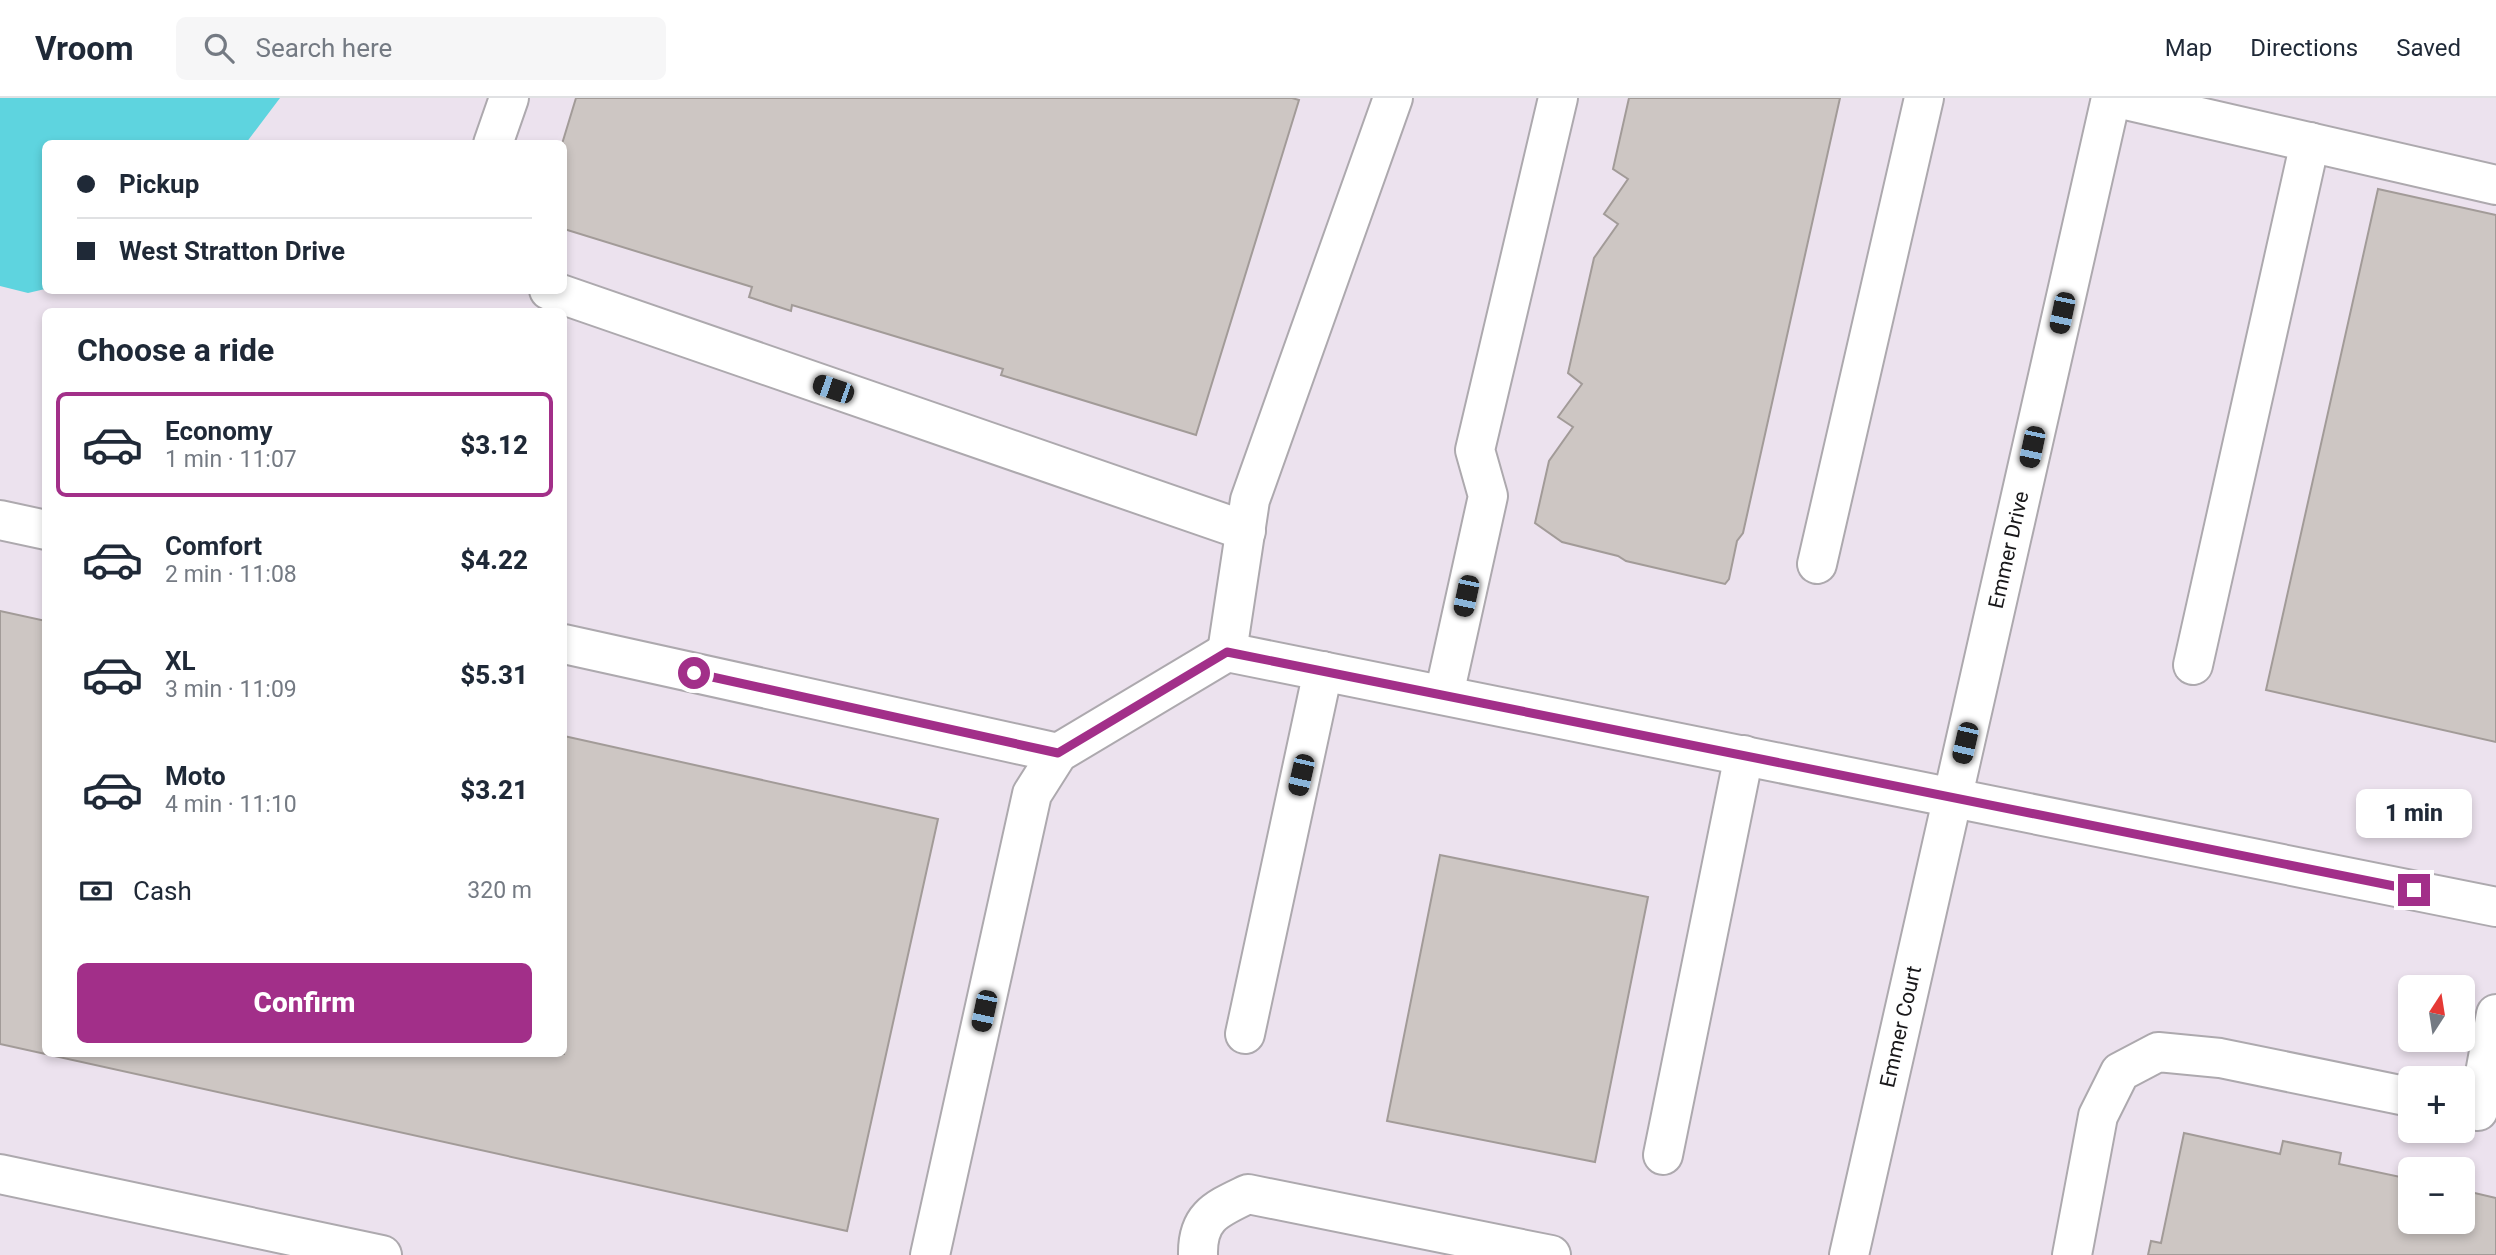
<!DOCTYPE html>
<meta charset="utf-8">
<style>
:root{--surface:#fff;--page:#f6f6f7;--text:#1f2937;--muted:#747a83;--line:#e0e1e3;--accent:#a22f89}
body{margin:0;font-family:Roboto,sans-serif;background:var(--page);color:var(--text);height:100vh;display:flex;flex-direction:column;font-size:26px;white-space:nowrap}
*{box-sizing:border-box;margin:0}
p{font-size:23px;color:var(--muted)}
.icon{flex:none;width:38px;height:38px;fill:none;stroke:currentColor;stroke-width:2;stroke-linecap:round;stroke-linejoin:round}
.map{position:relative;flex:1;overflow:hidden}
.drawer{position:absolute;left:42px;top:210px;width:525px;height:749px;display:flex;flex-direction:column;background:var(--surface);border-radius:10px;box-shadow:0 4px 10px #0003}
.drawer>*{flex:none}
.banner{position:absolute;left:42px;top:42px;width:525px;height:154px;border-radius:10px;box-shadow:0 4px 10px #0003;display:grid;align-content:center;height:154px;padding:0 35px;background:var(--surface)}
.needle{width:46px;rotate:12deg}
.controls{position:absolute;left:2398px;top:877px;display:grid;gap:14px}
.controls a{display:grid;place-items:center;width:77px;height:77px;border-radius:10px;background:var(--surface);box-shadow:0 4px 10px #0003;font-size:35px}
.end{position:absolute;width:32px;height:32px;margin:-16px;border:9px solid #a22f89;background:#fff;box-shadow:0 0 0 4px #fff}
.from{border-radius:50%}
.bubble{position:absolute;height:49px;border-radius:10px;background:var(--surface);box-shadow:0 4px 10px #0003;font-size:23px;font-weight:800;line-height:49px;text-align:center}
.car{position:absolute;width:21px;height:42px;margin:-21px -10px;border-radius:9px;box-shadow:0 0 5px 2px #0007;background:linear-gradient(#222 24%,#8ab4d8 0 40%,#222 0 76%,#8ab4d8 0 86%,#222 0)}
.banner b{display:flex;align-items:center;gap:24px;height:66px;font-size:26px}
.banner b+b{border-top:2px solid var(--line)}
.banner i{width:18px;height:18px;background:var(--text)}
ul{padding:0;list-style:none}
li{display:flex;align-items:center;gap:21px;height:105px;margin:0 14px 10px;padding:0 21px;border:4px solid transparent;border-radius:10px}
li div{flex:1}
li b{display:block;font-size:26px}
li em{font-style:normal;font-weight:800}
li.selected{border-color:var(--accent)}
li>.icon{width:63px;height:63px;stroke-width:1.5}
h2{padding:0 35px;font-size:32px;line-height:84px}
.pay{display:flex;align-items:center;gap:18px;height:77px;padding:0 35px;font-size:26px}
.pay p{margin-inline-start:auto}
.primary-button{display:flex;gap:14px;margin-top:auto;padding:14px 35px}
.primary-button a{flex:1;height:80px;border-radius:10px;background:var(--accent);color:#fff;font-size:28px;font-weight:800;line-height:80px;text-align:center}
header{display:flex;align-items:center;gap:42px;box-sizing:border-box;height:98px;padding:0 35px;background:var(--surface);border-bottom:2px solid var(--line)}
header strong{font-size:33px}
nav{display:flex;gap:38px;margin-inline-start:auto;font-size:24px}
.search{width:490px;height:63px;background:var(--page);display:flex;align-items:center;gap:18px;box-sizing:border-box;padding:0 24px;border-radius:10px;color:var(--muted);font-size:26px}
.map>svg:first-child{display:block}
.built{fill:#ece2ee;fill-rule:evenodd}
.water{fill:#5ed4df}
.building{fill:#cdc6c3;stroke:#a29b98;stroke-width:2}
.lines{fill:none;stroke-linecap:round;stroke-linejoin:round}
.minor-casing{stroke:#ada9ae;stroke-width:42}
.minor{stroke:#fff;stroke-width:38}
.route{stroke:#a22f89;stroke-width:9}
.labels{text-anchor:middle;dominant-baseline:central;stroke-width:7;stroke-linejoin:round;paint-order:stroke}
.street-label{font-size:21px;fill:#19181a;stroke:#fff}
</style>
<header>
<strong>Vroom</strong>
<div class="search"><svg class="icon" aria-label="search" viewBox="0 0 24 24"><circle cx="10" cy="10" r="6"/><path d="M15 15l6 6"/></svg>Search here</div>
<nav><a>Map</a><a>Directions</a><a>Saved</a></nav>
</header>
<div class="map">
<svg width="2496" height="1157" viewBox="0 0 2496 1157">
<rect width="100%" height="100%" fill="#f6f1f7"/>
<!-- built -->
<path class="built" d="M0,0H2496V1157H0ZM46,46H564V192H46ZM46,214H564V956H46ZM2410,889H2462V942H2410ZM2410,980H2462V1032H2410ZM2410,1071H2462V1124H2410Z"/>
<!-- water -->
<polygon class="water" points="0,0 280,0 246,45 46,46 45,191 28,195 0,188"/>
<!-- building -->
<g class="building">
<polygon points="576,0 1292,0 1299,2 1196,337 1001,277 1003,271 792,207 791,213 749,199 752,189 564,131 564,46 562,46"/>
<polygon points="1629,0 1840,0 1743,435 1737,443 1729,481 1725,486 1626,463 1618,458 1562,444 1535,425 1549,363 1573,329 1558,319 1582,286 1568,275 1594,160 1618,126 1604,116 1628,81 1613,71"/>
<polygon points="2378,91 2496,117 2496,644 2266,592"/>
<polygon points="0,513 46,523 46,956 564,956 564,638 938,721 847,1133 0,946"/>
<polygon points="1440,757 1648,799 1595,1064 1387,1023"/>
<polygon points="2184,1035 2280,1056 2283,1043 2341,1055 2339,1066 2410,1081 2410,1124 2462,1124 2462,1092 2496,1100 2496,1157 2148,1157 2151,1143 2161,1145"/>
</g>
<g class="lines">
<!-- minor casing -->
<g class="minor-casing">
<g id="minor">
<polyline points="2117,0 2496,87"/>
<polyline points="493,46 509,0"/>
<polyline points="549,192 1246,433"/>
<polyline points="0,422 46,432"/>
<polyline points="1817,466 1924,0"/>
<polyline points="564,546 1058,655"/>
<polyline points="1227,554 2496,809"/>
<polyline points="1227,554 1250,402 1393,0"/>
<polyline points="2193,567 2310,44"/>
<polyline points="1444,597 1488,398 1475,352 1558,0"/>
<polyline points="1245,936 1323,573"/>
<polyline points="2478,1013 2496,916"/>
<polyline points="1663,1057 1744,657"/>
<polyline points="0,1076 382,1157"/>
<polyline points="930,1157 1032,696 1058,655 1227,554"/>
<path d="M1198,1157C1197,1118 1217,1111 1248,1096L1551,1157"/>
<path id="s1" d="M1849,1157L2111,0"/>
<polyline points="2072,1157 2098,1018 2120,974 2158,954 2220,960 2410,999"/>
</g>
</g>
<!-- minor -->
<use href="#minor" class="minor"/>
</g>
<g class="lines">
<!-- route -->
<polyline class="route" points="694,575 1058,655 1227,554 2414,792"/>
</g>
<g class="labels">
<!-- street labels -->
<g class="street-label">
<text stroke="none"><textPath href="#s1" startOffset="723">Emmer Drive</textPath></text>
<text stroke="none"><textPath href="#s1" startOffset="234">Emmer Court</textPath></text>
</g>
</g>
</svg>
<div class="controls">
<a><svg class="needle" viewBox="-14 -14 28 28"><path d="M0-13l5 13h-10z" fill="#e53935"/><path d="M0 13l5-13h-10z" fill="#747a83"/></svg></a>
<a>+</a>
<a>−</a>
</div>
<i class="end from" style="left:694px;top:575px"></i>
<i class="end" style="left:2414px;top:792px"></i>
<div class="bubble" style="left:2356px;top:691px;width:116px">1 min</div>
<i class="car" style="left:2062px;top:215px;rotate:192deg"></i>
<i class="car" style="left:833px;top:291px;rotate:289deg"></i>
<i class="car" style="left:2032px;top:349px;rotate:192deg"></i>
<i class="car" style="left:1466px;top:498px;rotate:192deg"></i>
<i class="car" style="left:1965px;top:645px;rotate:193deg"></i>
<i class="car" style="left:1301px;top:677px;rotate:193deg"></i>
<i class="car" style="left:984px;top:913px;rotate:192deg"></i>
<div class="banner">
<b><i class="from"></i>Pickup</b>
<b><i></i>West Stratton Drive</b>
</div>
<section class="drawer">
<h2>Choose a ride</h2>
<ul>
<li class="selected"><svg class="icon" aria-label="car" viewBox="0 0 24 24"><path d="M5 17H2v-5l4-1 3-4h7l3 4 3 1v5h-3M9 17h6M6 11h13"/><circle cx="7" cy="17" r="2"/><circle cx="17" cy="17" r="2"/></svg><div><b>Economy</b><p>1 min · 11:07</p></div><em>$3.12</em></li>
<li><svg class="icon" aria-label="car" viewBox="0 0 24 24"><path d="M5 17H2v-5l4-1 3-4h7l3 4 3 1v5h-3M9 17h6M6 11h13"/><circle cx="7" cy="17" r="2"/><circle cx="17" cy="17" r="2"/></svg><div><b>Comfort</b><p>2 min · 11:08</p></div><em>$4.22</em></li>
<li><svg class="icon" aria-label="car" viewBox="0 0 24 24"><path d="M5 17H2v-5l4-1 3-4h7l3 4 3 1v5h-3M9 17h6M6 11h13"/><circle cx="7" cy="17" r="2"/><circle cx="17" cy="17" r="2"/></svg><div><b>XL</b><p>3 min · 11:09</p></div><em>$5.31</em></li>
<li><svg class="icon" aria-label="car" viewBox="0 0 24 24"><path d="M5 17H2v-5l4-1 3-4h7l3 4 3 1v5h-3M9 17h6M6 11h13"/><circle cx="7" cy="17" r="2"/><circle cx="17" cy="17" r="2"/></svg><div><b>Moto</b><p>4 min · 11:10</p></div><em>$3.21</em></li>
</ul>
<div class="pay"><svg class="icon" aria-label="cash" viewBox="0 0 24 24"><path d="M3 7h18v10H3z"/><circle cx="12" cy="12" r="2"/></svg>Cash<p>320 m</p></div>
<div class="primary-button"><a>Confirm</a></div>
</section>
</div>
